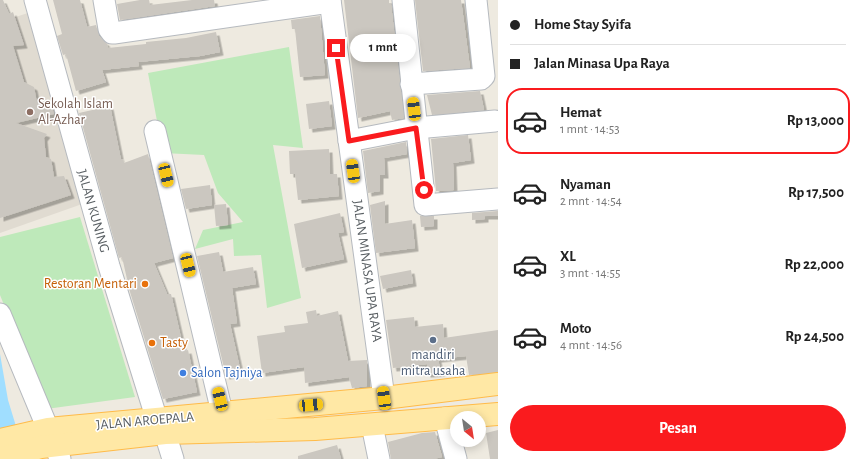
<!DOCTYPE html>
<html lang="id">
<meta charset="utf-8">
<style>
:root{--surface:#fff;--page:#f2f2f2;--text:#222;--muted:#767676;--line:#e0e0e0;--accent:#fa1b1e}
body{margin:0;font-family:"Alegreya Sans",sans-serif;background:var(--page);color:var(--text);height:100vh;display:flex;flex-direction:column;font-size:15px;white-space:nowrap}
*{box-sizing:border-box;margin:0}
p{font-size:13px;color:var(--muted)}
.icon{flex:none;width:22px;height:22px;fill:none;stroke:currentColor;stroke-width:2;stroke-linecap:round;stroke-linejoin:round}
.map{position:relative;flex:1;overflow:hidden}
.sheet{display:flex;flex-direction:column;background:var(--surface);width:360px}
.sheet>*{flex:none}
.top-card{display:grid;align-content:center;height:88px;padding:0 12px;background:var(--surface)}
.needle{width:26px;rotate:150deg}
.fabs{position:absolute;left:450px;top:411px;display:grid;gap:8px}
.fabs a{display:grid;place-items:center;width:36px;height:36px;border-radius:50%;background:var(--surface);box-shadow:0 2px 10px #0003;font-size:20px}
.end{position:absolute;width:18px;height:18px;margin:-9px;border:5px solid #fa1b1e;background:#fff;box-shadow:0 0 0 2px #fff}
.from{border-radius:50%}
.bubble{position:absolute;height:28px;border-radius:14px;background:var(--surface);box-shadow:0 2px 10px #0003;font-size:13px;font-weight:600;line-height:28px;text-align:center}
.car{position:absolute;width:12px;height:24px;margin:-12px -6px;border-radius:5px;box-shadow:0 0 3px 1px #0007;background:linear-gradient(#f5c518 24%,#345 0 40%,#f5c518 0 76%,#345 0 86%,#f5c518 0)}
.top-card b{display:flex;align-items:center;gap:14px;height:38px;font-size:15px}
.top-card b+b{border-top:1px solid var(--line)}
.top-card i{width:10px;height:10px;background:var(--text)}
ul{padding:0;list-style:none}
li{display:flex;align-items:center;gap:12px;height:66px;margin:0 8px 6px;padding:0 4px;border:2px solid transparent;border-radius:16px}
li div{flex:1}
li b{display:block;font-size:15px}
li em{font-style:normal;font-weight:600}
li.current{border-color:var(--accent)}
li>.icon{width:36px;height:36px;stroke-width:1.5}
.button{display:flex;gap:8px;margin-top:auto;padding:8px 12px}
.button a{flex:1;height:46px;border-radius:24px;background:var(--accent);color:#fff;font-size:16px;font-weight:600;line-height:46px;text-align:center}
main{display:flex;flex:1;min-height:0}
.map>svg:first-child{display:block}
.education{fill:#e0dbd1}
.green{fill:#bee9ba}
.water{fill:#a0deff}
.building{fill:#cbc7c0;filter:url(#shadow)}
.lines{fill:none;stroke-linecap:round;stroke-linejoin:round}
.minor-casing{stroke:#b6babf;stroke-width:23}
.major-casing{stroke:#ffbb49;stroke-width:24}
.minor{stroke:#fff;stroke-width:21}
.major{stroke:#ffe8a5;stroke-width:22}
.route{stroke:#fa1b1e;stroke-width:5}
.education-dot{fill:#8d6e63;stroke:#fff;stroke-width:1.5}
.food-dot{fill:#e8710a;stroke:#fff;stroke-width:1.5}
.service-dot{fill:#5c6f8a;stroke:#fff;stroke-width:1.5}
.shop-dot{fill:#3f7fe0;stroke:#fff;stroke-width:1.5}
.labels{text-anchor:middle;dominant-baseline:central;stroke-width:3;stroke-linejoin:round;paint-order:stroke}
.education-label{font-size:14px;fill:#785e54;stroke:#fff;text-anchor:start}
.street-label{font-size:14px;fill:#595f63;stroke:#fff}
.food-label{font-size:14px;fill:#c56008;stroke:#fff;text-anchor:end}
.service-label{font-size:14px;fill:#4e5e75;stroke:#fff}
.shop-label{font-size:14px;fill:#366cbe;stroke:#fff;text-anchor:start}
</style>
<main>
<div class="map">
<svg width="498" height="459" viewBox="0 0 498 459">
<defs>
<filter id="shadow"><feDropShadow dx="3.5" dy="3.5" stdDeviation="0" flood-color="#0004"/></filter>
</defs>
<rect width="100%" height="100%" fill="#eeeae0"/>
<!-- education -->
<polygon class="education" points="31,12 85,203 0,233 0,22"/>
<!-- green -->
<g class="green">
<polygon points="289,47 303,148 273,145 301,298 267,308 261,255 234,256 233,239 195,249 203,230 243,222 218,193 204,155 163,153 148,73"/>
<polygon points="80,217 135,397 46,409 0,295 0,237"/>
</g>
<!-- water -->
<polygon class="water" points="0,354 8,400 26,459 0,459"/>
<!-- building -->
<g class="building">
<polygon points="0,0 3,0 9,14 13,12 24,45 13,46 24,82 34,87 37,103 50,100 54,114 16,123 47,134 44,138 46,157 51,159 54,177 64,176 71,195 0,218"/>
<polygon points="53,0 80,0 87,27 96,25 99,36 107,44 108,48 146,44 146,42 186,38 216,32 220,52 200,56 138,62 139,66 102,70 106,82 76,91 66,54 63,55 57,36 62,34"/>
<polygon points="140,0 149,0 150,5 192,0 214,0 215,6 120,20 117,4"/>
<polygon points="344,0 389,0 389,4 391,4 404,118 392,120 390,111 358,118"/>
<polygon points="415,0 461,0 470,68 423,71"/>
<polygon points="320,16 325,75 300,77 295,29 292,29 291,20"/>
<polygon points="480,91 484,110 432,115 427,95"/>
<polygon points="329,101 332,126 309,129 306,104"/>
<polygon points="110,106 121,160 123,159 124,163 148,154 173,258 154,263 167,294 171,294 184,351 188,350 197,392 163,399 126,279 127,279 122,257 119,258 79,113"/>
<polygon points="468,135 471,160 453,163 454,190 436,191 431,139"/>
<polygon points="406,142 407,154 384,158 385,175 380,175 380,191 368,193 363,151"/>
<polygon points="329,149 330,174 337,174 339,196 298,200 295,174 290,174 289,151"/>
<polygon points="210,185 212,205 186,209 181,189"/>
<polygon points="385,201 385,224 412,220 415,248 376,253 370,205"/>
<polygon points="226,204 228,225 216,226 214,205"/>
<polygon points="498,211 498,216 485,216 485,219 472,220 472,213"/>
<polygon points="340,213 344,232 338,233 344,259 302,268 294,224"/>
<polygon points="420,216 434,216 434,226 421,227"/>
<polygon points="219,252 223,272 253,267 256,284 232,288 237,323 230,324 241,373 226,376 197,256"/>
<polygon points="411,270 413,283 383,289 380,276"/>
<polygon points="316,310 317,316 338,311 348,361 367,360 367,386 352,388 349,377 305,383 304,367 262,373 257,336 285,332 284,326 308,323 306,312"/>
<polygon points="414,317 415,327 443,324 444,338 498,330 498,372 469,375 466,356 438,359 441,373 427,374 427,364 393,368 386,320"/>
<polygon points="498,430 498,459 490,459 486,433"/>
<polygon points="435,432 442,457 433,459 391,459 388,442 422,433"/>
<polygon points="337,445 341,459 298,459 298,456"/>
</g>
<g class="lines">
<!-- minor casing -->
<g class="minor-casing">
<g id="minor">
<polyline points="35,0 109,266 157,420"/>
<polyline points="104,0 109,29 112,33 114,33 330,2"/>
<polyline points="330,0 384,398"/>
<polyline points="403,0 425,205 498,199"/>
<polyline points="411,84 481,79 484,76 476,0"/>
<polyline points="155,131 226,429"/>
<polyline points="349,141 416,128 495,121"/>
<polyline points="0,314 48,429"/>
<polyline points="445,418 456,459"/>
<polyline points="372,425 379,459"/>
<polyline points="165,433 173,459"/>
<polyline points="56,447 60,459"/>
</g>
</g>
<!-- major casing -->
<g class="major-casing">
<g id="major">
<polyline points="0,440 48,429 384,398 498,384"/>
<polyline points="0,459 41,447 165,433 315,429 498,414"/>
</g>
</g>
<!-- minor -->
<use href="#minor" class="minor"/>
<!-- major -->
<use href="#major" class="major"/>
</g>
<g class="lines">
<!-- route -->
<polyline class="route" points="336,48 349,141 416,128 424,190"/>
</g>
<!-- markers -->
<circle class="education-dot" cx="30" cy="112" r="4"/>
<g class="food-dot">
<circle cx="145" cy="284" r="4"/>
<circle cx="152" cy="343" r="4"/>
</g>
<circle class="service-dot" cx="433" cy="340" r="4"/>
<circle class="shop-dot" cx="183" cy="373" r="4"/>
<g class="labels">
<!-- education labels -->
<g class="education-label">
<text x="38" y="104">Sekolah Islam<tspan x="38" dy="16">Al-Azhar</tspan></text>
</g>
<!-- street labels -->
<g class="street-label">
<text transform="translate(93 211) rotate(74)">JALAN KUNING</text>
<text transform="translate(367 271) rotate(82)">JALAN MINASA UPA RAYA</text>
<text transform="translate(145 421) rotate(-5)">JALAN AROEPALA</text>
</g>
<!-- food labels -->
<g class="food-label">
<text x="137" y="284">Restoran Mentari</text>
<text x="160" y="343" text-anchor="start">Tasty</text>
</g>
<!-- service labels -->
<g class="service-label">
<text x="433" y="355">mandiri<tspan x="433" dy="16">mitra usaha</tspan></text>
</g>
<!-- shop labels -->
<g class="shop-label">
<text x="191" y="373">Salon Tajniya</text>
</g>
</g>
</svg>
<div class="fabs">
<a><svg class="needle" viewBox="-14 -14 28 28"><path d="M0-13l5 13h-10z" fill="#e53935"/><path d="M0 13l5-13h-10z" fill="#767676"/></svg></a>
</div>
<i class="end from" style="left:424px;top:190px"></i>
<i class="end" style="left:336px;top:48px"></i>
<div class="bubble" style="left:350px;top:34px;width:66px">1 mnt</div>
<i class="car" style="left:414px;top:109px;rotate:353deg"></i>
<i class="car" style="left:353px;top:171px;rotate:352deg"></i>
<i class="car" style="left:166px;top:175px;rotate:166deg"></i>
<i class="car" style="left:188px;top:265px;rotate:166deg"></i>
<i class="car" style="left:384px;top:398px;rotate:352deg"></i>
<i class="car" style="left:220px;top:399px;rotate:346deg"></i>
<i class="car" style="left:311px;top:405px;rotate:85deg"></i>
</div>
<section class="sheet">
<div class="top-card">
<b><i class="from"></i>Home Stay Syifa</b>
<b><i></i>Jalan Minasa Upa Raya</b>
</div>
<ul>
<li class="current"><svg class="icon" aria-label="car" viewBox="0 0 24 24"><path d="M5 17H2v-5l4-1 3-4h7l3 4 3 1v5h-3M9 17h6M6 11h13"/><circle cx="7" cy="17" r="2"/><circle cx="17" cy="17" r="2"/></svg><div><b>Hemat</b><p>1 mnt · 14:53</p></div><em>Rp 13,000</em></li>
<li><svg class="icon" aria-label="car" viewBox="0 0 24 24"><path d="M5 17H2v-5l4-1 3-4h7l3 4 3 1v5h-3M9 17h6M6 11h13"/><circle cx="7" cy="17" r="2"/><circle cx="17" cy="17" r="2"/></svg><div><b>Nyaman</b><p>2 mnt · 14:54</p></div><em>Rp 17,500</em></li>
<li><svg class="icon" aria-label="car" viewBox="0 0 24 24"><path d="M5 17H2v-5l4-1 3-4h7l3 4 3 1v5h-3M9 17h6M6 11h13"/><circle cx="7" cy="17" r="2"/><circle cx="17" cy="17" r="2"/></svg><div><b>XL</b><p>3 mnt · 14:55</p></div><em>Rp 22,000</em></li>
<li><svg class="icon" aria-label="car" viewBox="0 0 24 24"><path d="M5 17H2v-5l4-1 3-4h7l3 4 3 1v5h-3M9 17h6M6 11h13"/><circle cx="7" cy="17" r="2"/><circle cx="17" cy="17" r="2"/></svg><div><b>Moto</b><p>4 mnt · 14:56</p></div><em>Rp 24,500</em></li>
</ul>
<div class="button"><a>Pesan</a></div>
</section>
</main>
